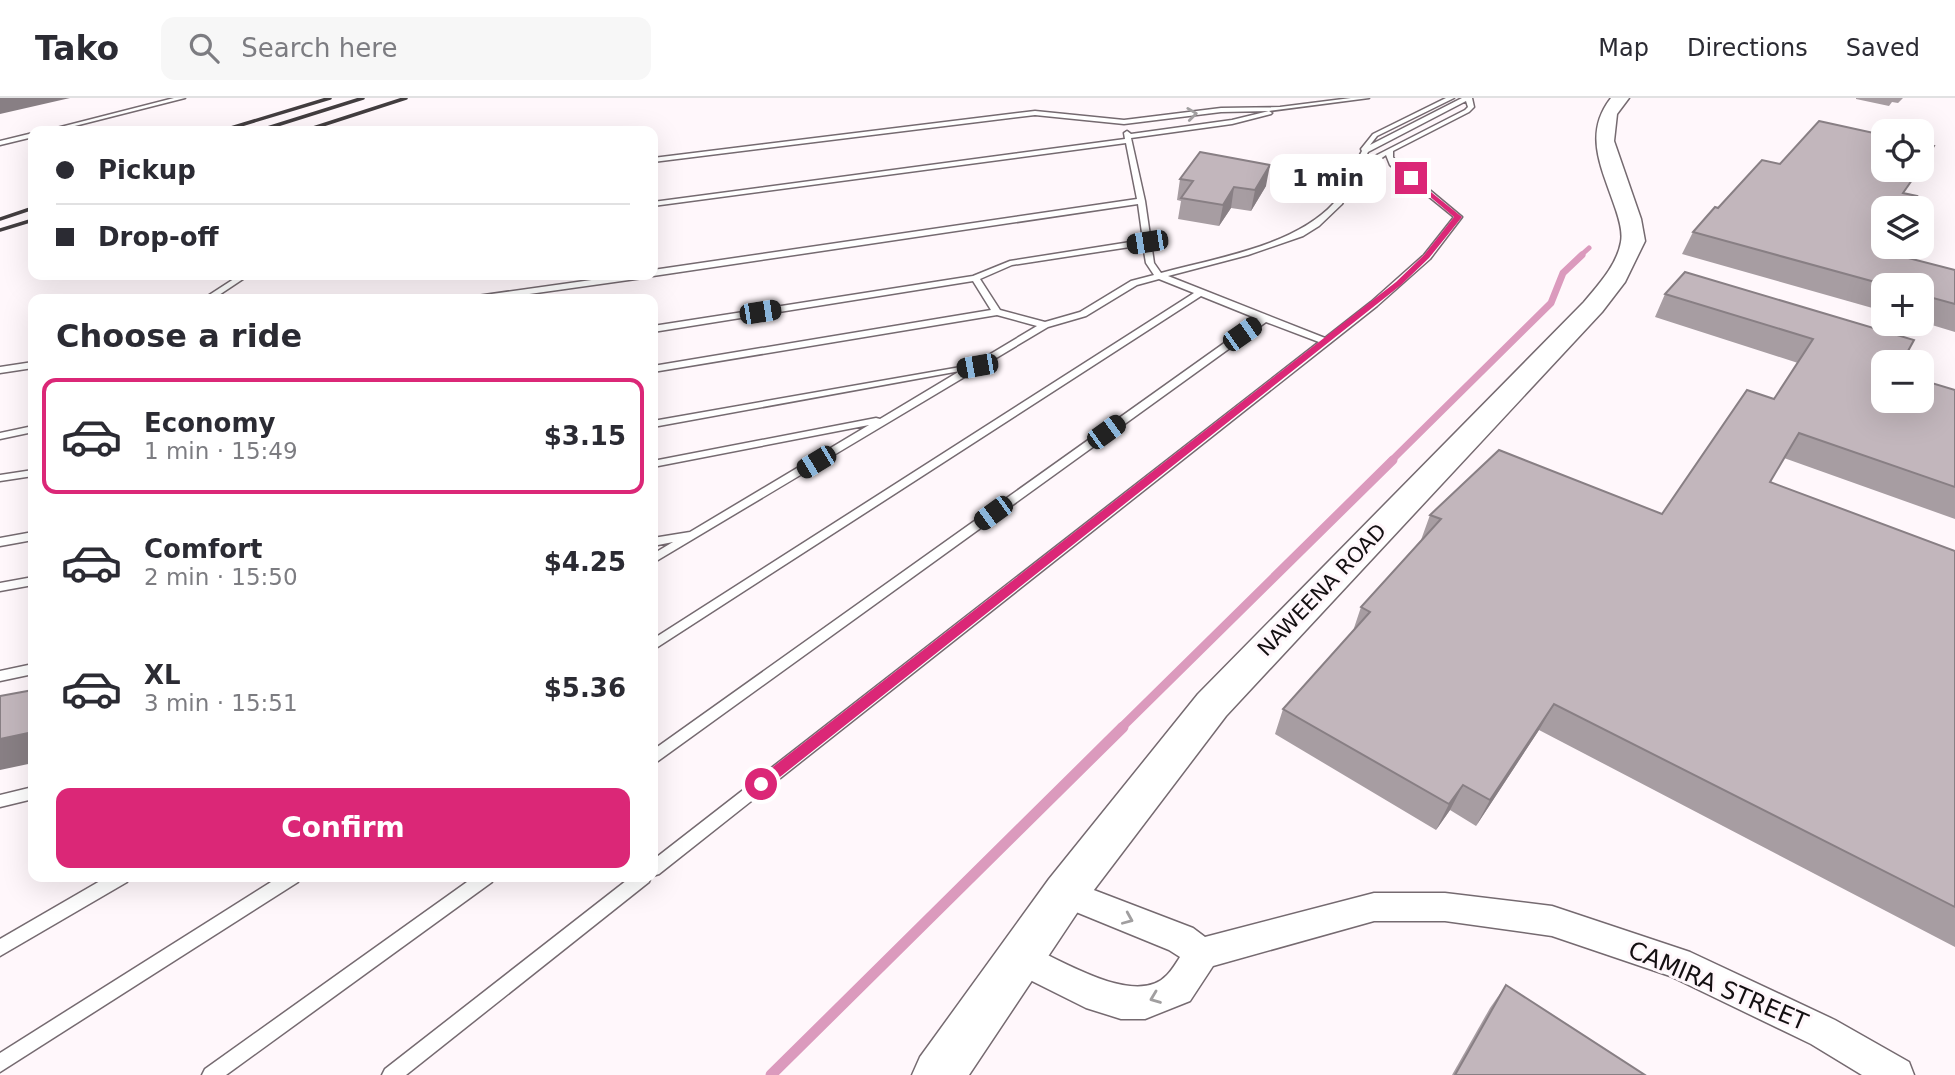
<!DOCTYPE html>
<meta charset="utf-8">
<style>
:root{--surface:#fff;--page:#f7f7f7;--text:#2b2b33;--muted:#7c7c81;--line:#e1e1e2;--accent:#db2777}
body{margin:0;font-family:"DejaVu Sans",sans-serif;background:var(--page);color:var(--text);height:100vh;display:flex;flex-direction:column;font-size:26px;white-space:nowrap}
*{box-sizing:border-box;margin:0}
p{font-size:23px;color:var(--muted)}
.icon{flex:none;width:38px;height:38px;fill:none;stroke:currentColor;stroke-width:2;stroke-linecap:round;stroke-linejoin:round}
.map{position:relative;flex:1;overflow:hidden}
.details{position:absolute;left:28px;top:196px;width:630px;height:588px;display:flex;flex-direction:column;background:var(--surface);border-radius:14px;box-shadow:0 7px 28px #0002}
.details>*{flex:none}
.guide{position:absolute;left:28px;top:28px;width:630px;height:154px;border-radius:14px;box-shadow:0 7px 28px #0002;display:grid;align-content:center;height:154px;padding:0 28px;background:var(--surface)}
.controls{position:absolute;left:1871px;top:21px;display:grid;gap:14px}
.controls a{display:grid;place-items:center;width:63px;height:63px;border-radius:14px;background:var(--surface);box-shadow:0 7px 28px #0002;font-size:35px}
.end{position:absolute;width:32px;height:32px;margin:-16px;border:9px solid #db2777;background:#fff;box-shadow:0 0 0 4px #fff}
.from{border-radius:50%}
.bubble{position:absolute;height:49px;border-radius:14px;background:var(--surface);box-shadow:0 7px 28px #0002;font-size:23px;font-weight:600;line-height:49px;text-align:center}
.car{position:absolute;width:21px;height:42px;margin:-21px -10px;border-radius:9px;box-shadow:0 0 5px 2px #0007;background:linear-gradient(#222 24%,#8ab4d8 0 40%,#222 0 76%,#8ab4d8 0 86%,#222 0)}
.guide b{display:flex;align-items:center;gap:24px;height:66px;font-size:26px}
.guide b+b{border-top:2px solid var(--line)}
.guide i{width:18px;height:18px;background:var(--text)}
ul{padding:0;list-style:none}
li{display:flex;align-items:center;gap:21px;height:116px;margin:0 14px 10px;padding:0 14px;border:4px solid transparent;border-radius:14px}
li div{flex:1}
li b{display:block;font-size:26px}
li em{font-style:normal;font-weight:600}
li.on{border-color:var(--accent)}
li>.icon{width:63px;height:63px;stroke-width:1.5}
h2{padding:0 28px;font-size:32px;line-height:84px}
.cta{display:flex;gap:14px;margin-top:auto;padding:14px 28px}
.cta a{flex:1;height:80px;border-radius:14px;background:var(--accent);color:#fff;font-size:28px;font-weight:600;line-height:80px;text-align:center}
header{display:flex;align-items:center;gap:42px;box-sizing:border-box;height:98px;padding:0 35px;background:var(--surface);border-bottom:2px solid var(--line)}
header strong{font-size:33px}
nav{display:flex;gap:38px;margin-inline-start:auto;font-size:24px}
.search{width:490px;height:63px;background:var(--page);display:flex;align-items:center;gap:18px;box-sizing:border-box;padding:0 24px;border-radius:14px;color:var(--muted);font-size:26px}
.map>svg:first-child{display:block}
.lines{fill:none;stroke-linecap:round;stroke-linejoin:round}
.stream-far3{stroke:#db9abd;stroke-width:5}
.stream-far2{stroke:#db9abd;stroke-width:7}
.stream-far1{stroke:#db9abd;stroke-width:9}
.stream{stroke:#db9abd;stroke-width:11}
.lane-casing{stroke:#756a70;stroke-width:3}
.street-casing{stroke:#756a70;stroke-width:3}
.secondary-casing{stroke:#756a70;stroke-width:3}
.lane{fill:#fff;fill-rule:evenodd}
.street{fill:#fff;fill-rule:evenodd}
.secondary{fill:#fff;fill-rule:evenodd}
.rail{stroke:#423d3f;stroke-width:3.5}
.wall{fill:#a79da2}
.shaded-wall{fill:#887f84}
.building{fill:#c2b6bc;stroke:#887f84;stroke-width:2}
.oneway{stroke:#a19fa0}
.route{fill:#db2777}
.labels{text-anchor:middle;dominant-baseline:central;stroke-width:6;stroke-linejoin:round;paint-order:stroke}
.street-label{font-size:21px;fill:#141012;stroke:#fff7fb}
.near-street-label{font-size:24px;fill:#141012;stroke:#fff7fb}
</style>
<header>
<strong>Tako</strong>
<div class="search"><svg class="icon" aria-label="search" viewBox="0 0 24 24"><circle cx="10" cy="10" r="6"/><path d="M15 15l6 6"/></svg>Search here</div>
<nav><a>Map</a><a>Directions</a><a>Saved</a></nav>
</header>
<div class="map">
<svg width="1955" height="977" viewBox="0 0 1955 977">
<rect width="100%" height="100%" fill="#fff7fb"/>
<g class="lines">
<!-- stream-far3 -->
<polyline class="stream-far3" points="1580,158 1589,150"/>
<!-- stream-far2 -->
<polyline class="stream-far2" points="1391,363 1551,205 1563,175 1582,157"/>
<!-- stream-far1 -->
<polyline class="stream-far1" points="1121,630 1393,362"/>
<!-- stream -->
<polyline class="stream" points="771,977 1123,629"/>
<!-- lane casing -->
<g class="lane-casing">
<g id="lane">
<polygon points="174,0 185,0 55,33 45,33"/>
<path d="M1351,0H1369L1269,13L1272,15L1271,16L1232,26L1131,40L1145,103L1154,165L1161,175C1216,160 1295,148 1334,105C1346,91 1353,69 1362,53L1361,51L1373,36L1446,0H1454L1377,38L1370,47L1462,0H1472L1474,9L1469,14L1393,53V59L1396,64L1462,119L1430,161L1377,208L1329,246L659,776L653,778V762L1319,244L1266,224L658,663L653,665V652L1258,221L1201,198L653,552V541L1194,195L1159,181L1137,187L1086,218L1048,229L653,465V456L673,444L653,448V440L690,434L869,327L653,369V363L876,320L880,321L960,273L653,329V323L972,267L1037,228L997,217L653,274V268L991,212L973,183L653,234V228L973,178L1010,163L1143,142L1138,106L653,178L650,177H653V172L1137,101L1126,45L653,108V104L1125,41L1124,35L1127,33L1131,36L1232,22L1269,13L1221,14L1124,26L1035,17L653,64V60L1035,13L1124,22L1221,10L1280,9ZM1466,3L1468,9L1465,12L1377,57L1361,68L1368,54ZM1386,57L1390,67L1454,119L1424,157L1371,204L1325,240L1168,178L1248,157L1303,138L1319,128L1342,106L1355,79ZM1143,147L1146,165L1154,177L1131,183L1080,214L1045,224L1000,212L980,181L1012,167Z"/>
<polygon points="33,35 33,39 0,47 0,43"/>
<polygon points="240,177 249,177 213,201 203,201"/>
<polygon points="627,177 647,177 643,180 493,201 473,201 477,198"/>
<polygon points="33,264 33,270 0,275 0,269"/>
<polygon points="33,328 33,334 0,341 0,335"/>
<polygon points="33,372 33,378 0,383 0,377"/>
<polygon points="33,434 33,442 0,448 0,440"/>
<polygon points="33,479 33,487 0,493 0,485"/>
<polygon points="33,566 33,576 0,583 0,573"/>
<polygon points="33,689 33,701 0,709 0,697"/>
<polygon points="107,779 129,779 127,784 0,858 0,841"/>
<polygon points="279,779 300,779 298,784 0,974 0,955"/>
<polygon points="474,779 494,779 492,784 226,977 202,977 205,971"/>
<polygon points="631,779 651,779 649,784 406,977 382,977 385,971"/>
</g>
</g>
<!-- street casing -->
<g class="street-casing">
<path id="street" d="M1065,781L1193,830L1205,839L1374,795H1445L1552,808L1690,854L1835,922L1909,964L1914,977H1862L1811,946L1670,878L1552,838L1445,823H1374L1213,868L1190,903L1145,921H1121L1086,910L1008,871L1003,860L1008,849L1020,844C1054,857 1135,912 1167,877C1172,872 1176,865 1180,859L1169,852L1054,805L1049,795L1054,785Z"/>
</g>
<!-- secondary casing -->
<g class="secondary-casing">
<path id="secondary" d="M1611,0H1629L1617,16L1614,43L1641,121L1645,143L1625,184L1602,214L1226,618L1081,809L969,977H912L920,959L1049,781L1198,596L1584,204C1598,187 1617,167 1621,144C1623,134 1619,121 1616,112C1603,72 1582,37 1611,0Z"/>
</g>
<!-- lane -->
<use href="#lane" class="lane"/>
<!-- street -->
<use href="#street" class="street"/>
<!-- secondary -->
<use href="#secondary" class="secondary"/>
<!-- rail -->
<g class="rail">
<polyline points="221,33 330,0"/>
<polyline points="258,33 363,0"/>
<polyline points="304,33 406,0"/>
<polyline points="0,121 33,110"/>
<polyline points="0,132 33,122"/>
</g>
</g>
<!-- wall -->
<g class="wall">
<polygon points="1856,0 1903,0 1898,5 1892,4 1889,8 1856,1"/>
<polygon points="1180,81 1266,88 1251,113 1231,110 1219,128 1178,121 1181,103 1177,102"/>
<polygon points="1905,95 1885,154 1955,172 1955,234 1922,224 1922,187 1883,187 1883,213 1682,156 1693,134 1718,110"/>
<polygon points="1665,196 1914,242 1883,303 1955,292 1955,421 1784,360 1770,384 1955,453 1955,849 1539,632 1476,728 1450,712 1436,732 1275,636 1283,611 1353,533 1361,509 1421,442 1430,417 1662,416 1774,301 1798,265 1655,219"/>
<polygon points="1506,887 1645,977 1452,977 1490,910"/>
</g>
<!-- shaded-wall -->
<g class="shaded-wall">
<polygon points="0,0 70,0 0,16"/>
<polygon points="1270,67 1266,88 1251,113 1255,92"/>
<polygon points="1234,89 1231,110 1219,128 1223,107"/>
<polygon points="1554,606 1539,632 1476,728 1490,702"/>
<polygon points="33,634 33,665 0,672 0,641"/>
<polygon points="1463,687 1450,712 1436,732 1449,706"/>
</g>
<!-- building -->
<g class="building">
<polygon points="1819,23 1883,37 1883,72 1919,72 1903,95 1917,98 1910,110 1883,110 1883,149 1887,149 1885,154 1955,172 1955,206 1922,197 1922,187 1886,187 1693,134 1715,109 1718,110 1762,62 1780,66"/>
<polygon points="1922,45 1934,48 1922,67"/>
<polygon points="1200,54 1270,67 1255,92 1234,89 1223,107 1181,100 1193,83 1180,81"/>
<polygon points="1685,174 1914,242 1902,264 1883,264 1883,303 1922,303 1922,282 1955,292 1955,389 1799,335 1770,384 1955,453 1955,809 1554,606 1490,702 1463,687 1449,706 1283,611 1370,514 1361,509 1441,421 1430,417 1499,352 1662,416 1747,292 1774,301 1813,241 1665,196"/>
<polygon points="33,592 33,634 0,641 0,598"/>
<polygon points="1506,887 1645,977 1455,977"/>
</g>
<!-- one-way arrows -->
<defs><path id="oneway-chevron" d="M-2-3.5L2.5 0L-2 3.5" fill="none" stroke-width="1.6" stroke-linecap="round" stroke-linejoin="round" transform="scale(1.75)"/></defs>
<g class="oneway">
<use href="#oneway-chevron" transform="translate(1192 16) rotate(-7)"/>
<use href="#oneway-chevron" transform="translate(1128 821) rotate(23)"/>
<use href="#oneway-chevron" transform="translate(1155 900) rotate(159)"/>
</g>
<!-- route -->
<polygon class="route" points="1411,78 1462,119 1429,160 1401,187 766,690 756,690 756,682 1396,184 1424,157 1454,119 1409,81"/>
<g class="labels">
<!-- street labels -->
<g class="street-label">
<text transform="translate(1322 492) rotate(-46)">NAWEENA ROAD</text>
</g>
<!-- near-street labels -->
<g class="near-street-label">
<text transform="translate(1718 888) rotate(23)">CAMIRA STREET</text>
</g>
</g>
</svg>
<div class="controls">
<a><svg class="icon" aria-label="locate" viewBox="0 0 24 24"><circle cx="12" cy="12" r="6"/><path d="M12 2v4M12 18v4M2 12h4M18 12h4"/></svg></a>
<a><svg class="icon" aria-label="layers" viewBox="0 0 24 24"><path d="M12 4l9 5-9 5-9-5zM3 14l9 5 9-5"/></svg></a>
<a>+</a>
<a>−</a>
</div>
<i class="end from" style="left:761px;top:686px"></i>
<i class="end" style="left:1411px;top:80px"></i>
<div class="bubble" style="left:1270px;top:56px;width:116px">1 min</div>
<i class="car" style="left:1147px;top:144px;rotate:261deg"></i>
<i class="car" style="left:760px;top:214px;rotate:81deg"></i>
<i class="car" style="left:1242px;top:236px;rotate:55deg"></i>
<i class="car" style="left:977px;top:268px;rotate:260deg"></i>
<i class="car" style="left:1106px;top:334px;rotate:54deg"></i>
<i class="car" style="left:816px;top:364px;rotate:239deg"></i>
<i class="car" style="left:993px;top:415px;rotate:234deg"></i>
<div class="guide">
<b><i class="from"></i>Pickup</b>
<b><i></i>Drop-off</b>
</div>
<section class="details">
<h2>Choose a ride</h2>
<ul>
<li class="on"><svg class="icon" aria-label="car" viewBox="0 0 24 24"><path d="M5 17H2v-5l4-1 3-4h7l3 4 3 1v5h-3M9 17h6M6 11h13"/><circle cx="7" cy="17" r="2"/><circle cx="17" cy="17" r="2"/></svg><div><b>Economy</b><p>1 min · 15:49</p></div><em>$3.15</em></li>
<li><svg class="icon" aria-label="car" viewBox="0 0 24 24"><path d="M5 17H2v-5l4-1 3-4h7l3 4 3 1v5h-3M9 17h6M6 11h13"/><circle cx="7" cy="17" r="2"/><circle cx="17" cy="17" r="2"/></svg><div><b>Comfort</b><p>2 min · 15:50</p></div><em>$4.25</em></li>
<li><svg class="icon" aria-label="car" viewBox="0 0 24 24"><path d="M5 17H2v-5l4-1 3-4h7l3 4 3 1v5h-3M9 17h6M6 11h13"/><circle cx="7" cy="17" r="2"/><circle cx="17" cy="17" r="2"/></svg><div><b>XL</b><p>3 min · 15:51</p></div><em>$5.36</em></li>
</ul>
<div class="cta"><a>Confirm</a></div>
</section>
</div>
